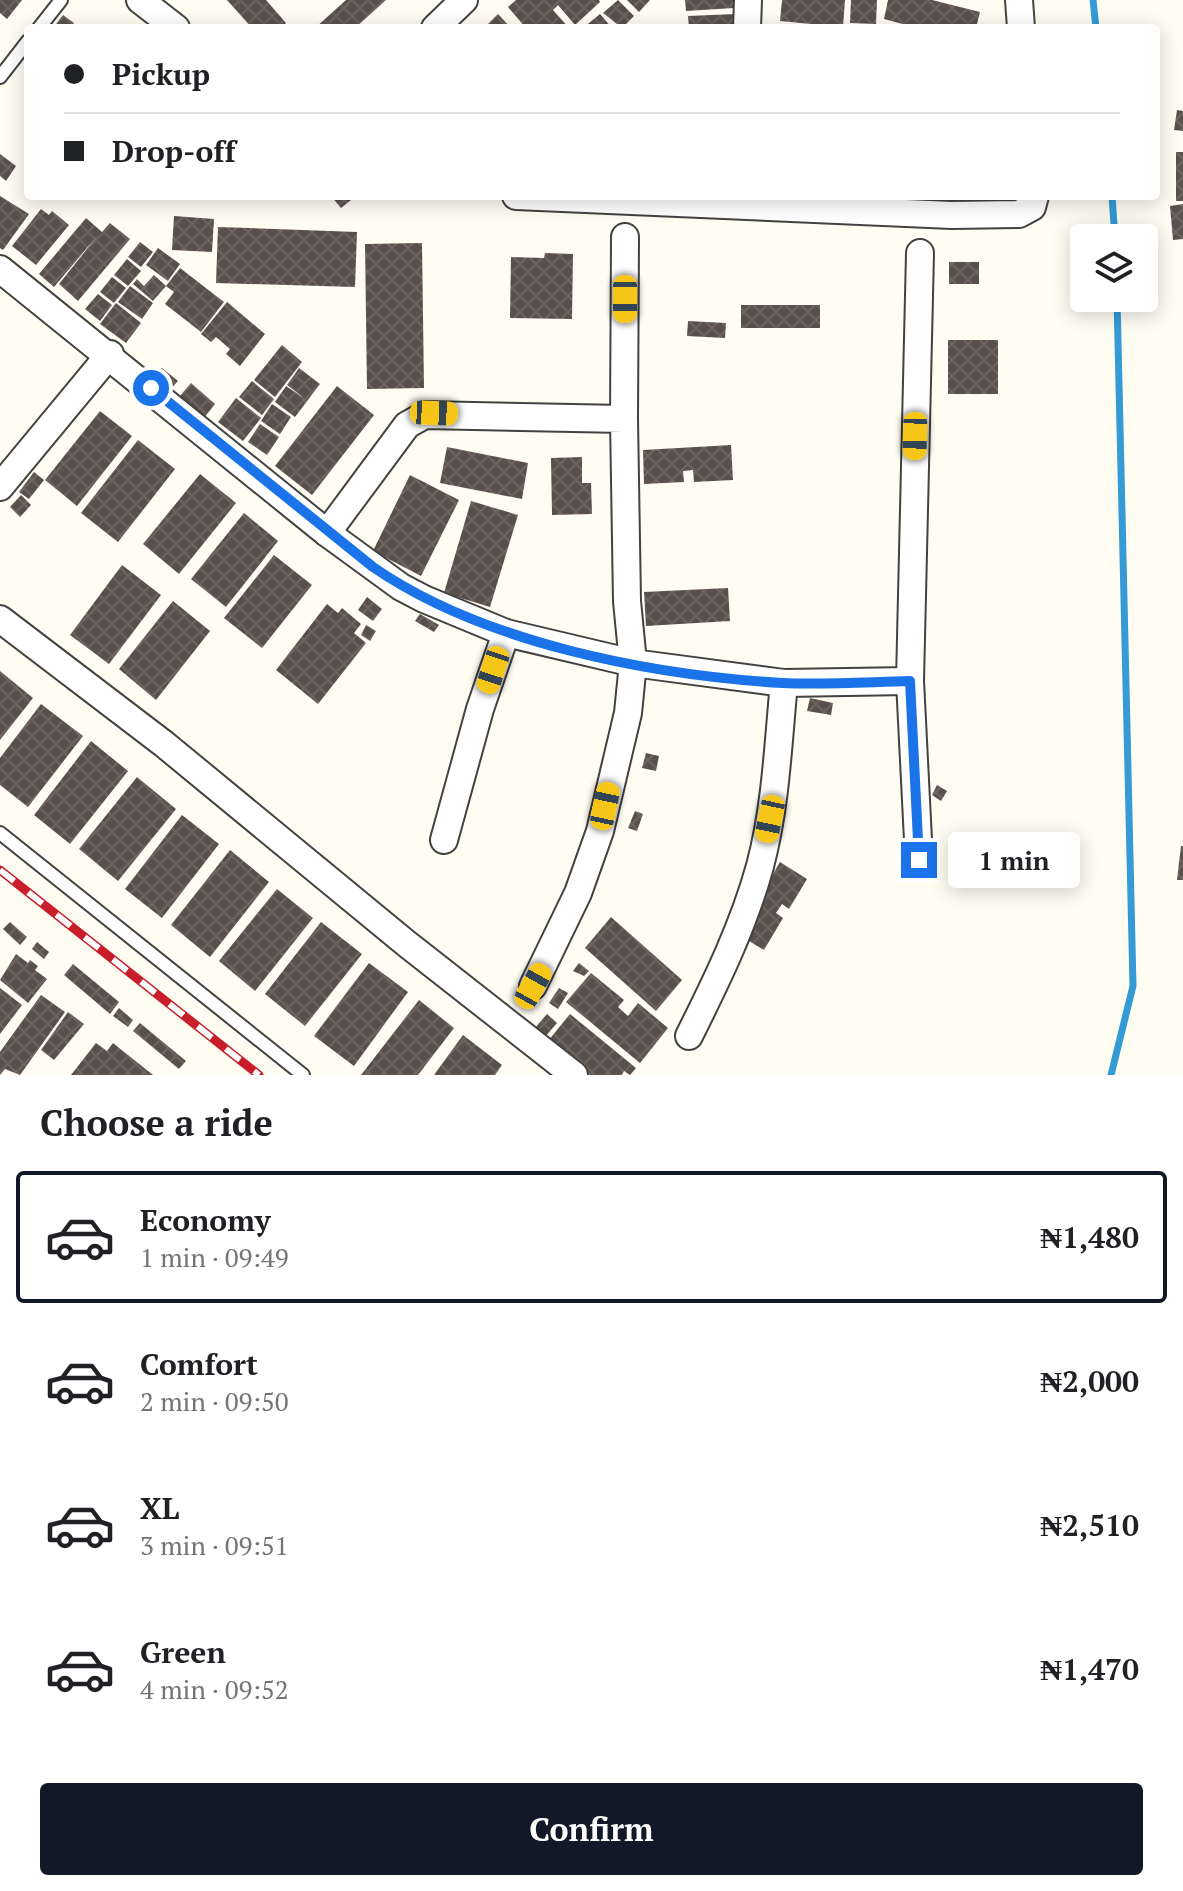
<!DOCTYPE html>
<meta charset="utf-8">
<style>
:root{--surface:#fff;--page:#f6f6f6;--text:#202124;--muted:#757577;--line:#e0e0e0;--accent:#111827}
body{margin:0;font-family:"PT Serif",serif;background:var(--page);color:var(--text);height:100vh;display:flex;flex-direction:column;font-size:30px;white-space:nowrap}
*{box-sizing:border-box;margin:0}
p{font-size:26px;color:var(--muted)}
.icon{flex:none;width:44px;height:44px;fill:none;stroke:currentColor;stroke-width:2;stroke-linecap:round;stroke-linejoin:round}
.map{position:relative;height:1075px;overflow:hidden}
.drawer{display:flex;flex-direction:column;background:var(--surface);flex:1}
.drawer>*{flex:none}
.banner{position:absolute;left:24px;top:24px;width:1136px;height:176px;border-radius:8px;box-shadow:0 4px 20px #0003;display:grid;align-content:center;height:176px;padding:0 40px;background:var(--surface)}
.controls{position:absolute;left:1070px;top:224px;display:grid;gap:16px}
.controls a{display:grid;place-items:center;width:88px;height:88px;border-radius:8px;background:var(--surface);box-shadow:0 4px 20px #0003;font-size:40px}
.end{position:absolute;width:36px;height:36px;margin:-18px;border:10px solid #1a73e8;background:#fff;box-shadow:0 0 0 4px #fff}
.from{border-radius:50%}
.bubble{position:absolute;height:56px;border-radius:8px;background:var(--surface);box-shadow:0 4px 20px #0003;font-size:26px;font-weight:700;line-height:56px;text-align:center}
.car{position:absolute;width:24px;height:48px;margin:-24px -12px;border-radius:10px;box-shadow:0 0 6px 2px #0007;background:linear-gradient(#f5c518 24%,#345 0 40%,#f5c518 0 76%,#345 0 86%,#f5c518 0)}
.banner b{display:flex;align-items:center;gap:28px;height:76px;font-size:30px}
.banner b+b{border-top:2px solid var(--line)}
.banner i{width:20px;height:20px;background:var(--text)}
ul{padding:0;list-style:none}
li{display:flex;align-items:center;gap:24px;height:132px;margin:0 16px 12px;padding:0 24px;border:4px solid transparent;border-radius:8px}
li div{flex:1}
li b{display:block;font-size:30px}
li em{font-style:normal;font-weight:700}
li.selected{border-color:var(--accent)}
li>.icon{width:72px;height:72px;stroke-width:1.5}
h2{padding:0 40px;font-size:36px;line-height:96px}
.button{display:flex;gap:16px;margin-top:auto;padding:16px 40px}
.button a{flex:1;height:92px;border-radius:8px;background:var(--accent);color:#fff;font-size:32px;font-weight:700;line-height:92px;text-align:center}
.map>svg:first-child{display:block}
.lines{fill:none;stroke-linecap:round;stroke-linejoin:round}
.stream{stroke:#349bd7;stroke-width:7}
.building{fill:url(#building-cross-hatch)}
.service-casing{stroke:#424242;stroke-width:16}
.minor-casing{stroke:#424242;stroke-width:30}
.service{stroke:#fff;stroke-width:12}
.minor{stroke:#fff;stroke-width:26}
.rail-casing{stroke:#ca1d2b;stroke-width:9}
.rail{stroke:#fff;stroke-width:6;stroke-dasharray:18;stroke-linecap:butt}
.route{stroke:#1a73e8;stroke-width:10}
</style>
<div class="map">
<svg width="1183" height="1075" viewBox="0 0 1183 1075">
<defs>
<pattern id="building-cross-hatch" width="8" height="8" patternUnits="userSpaceOnUse" patternTransform="scale(2)"><rect width="8" height="8" fill="#59504b"/><path d="M0 0l8 8M0 8l8-8" fill="none" stroke="#6c6561"/></pattern>
</defs>
<rect width="100%" height="100%" fill="#fffcf2"/>
<g class="lines">
<!-- stream -->
<g class="stream">
<polyline points="1093,0 1096,28"/>
<polyline points="1112,196 1115,238"/>
<polyline points="1111,1075 1133,986 1117,298"/>
</g>
</g>
<!-- building -->
<g class="building">
<polygon points="0,0 22,0 7,19 0,13"/>
<polygon points="227,0 266,0 286,23 281,28 252,28"/>
<polygon points="346,0 386,0 355,28 315,28"/>
<polygon points="516,0 599,0 600,2 575,25 558,5 553,10 569,28 526,28 508,7"/>
<polygon points="618,0 634,16 622,28 603,13"/>
<polygon points="627,0 650,0 639,12"/>
<polygon points="685,0 734,0 734,8 686,11"/>
<polygon points="782,0 845,0 843,27 780,21"/>
<polygon points="851,0 877,0 876,24 850,23"/>
<polygon points="888,0 932,0 980,12 976,28 918,28 884,19"/>
<polygon points="498,14 511,28 484,28"/>
<polygon points="600,14 612,28 583,28"/>
<polygon points="736,14 736,28 689,28 688,16"/>
<polygon points="63,15 74,23 70,28 53,28"/>
<polygon points="1177,110 1183,111 1183,131 1174,130"/>
<rect x="1176" y="152" width="7" height="49"/>
<polygon points="0,154 16,166 6,181 0,176"/>
<polygon points="0,196 29,214 3,250 0,248"/>
<polygon points="331,196 356,196 341,208"/>
<polygon points="1183,204 1183,239 1173,240 1170,206"/>
<polygon points="41,209 49,215 52,211 69,225 36,265 12,246"/>
<polygon points="174,216 214,219 212,252 172,250"/>
<polygon points="86,218 102,232 110,223 130,239 78,301 59,284 98,235 54,287 39,274"/>
<polygon points="218,227 357,232 355,287 216,283"/>
<polygon points="140,242 153,252 141,267 128,257"/>
<polygon points="422,243 424,388 367,389 365,244"/>
<polygon points="158,248 180,264 168,281 146,265"/>
<polygon points="545,253 573,254 572,319 510,318 511,257 544,258"/>
<polygon points="127,259 141,271 128,286 114,275"/>
<rect x="949" y="262" width="30" height="22"/>
<polygon points="180,268 224,302 201,332 165,304 174,292 166,286"/>
<polygon points="154,275 166,286 153,301 133,284 137,279 144,286"/>
<polygon points="112,277 126,288 114,303 100,292"/>
<polygon points="130,286 153,303 142,319 118,302"/>
<polygon points="98,294 112,305 100,321 85,309"/>
<polygon points="227,302 265,334 240,366 226,354 230,349 216,337 211,342 201,334"/>
<polygon points="116,303 141,323 126,343 100,324"/>
<rect x="741" y="305" width="79" height="23"/>
<polygon points="688,321 726,323 725,338 687,336"/>
<rect x="948" y="340" width="50" height="54"/>
<polygon points="282,345 302,362 275,397 254,380"/>
<polygon points="162,368 178,381 169,391 153,378"/>
<polygon points="299,368 320,384 295,417 275,402 286,386 304,398 287,385"/>
<polygon points="252,381 274,399 262,415 239,397"/>
<polygon points="191,383 215,404 204,418 179,397"/>
<polygon points="337,386 374,415 312,495 275,466"/>
<polygon points="236,398 261,418 243,441 218,422"/>
<polygon points="272,404 291,417 280,434 261,421"/>
<polygon points="100,411 132,436 77,506 45,480"/>
<polygon points="260,424 279,437 267,455 248,442"/>
<polygon points="138,440 175,469 118,542 81,513"/>
<polygon points="731,445 733,480 694,482 693,470 683,471 684,482 644,484 643,450"/>
<polygon points="447,447 528,463 522,499 440,483"/>
<polygon points="582,457 582,483 591,483 592,514 552,515 551,458"/>
<polygon points="34,472 44,480 29,499 19,492"/>
<polygon points="200,474 236,503 179,574 143,544"/>
<polygon points="410,475 459,500 421,576 373,551"/>
<polygon points="21,495 31,505 20,517 10,507"/>
<polygon points="471,501 518,515 490,607 444,593"/>
<polygon points="244,513 278,541 226,607 191,579"/>
<polygon points="274,555 312,585 262,648 224,618"/>
<polygon points="122,565 161,595 109,664 70,635"/>
<polygon points="728,588 730,621 646,626 644,592"/>
<polygon points="367,597 382,609 373,621 358,610"/>
<polygon points="173,601 210,631 156,700 119,669"/>
<polygon points="327,604 338,613 342,608 361,624 354,633 366,643 318,704 276,670"/>
<polygon points="420,614 439,625 434,632 415,621"/>
<polygon points="366,625 376,631 370,641 361,635"/>
<polygon points="0,671 33,698 0,740"/>
<polygon points="810,698 833,703 831,715 807,711"/>
<polygon points="41,704 83,736 28,807 0,785 0,758"/>
<polygon points="91,741 128,771 70,844 34,815"/>
<polygon points="646,753 659,756 656,771 642,768"/>
<polygon points="137,777 176,809 118,881 79,849"/>
<polygon points="937,785 947,791 941,801 932,795"/>
<polygon points="635,811 643,814 637,831 628,828"/>
<polygon points="182,815 219,844 162,918 125,889"/>
<polygon points="1181,846 1183,846 1183,880 1177,880"/>
<polygon points="230,850 269,882 210,957 171,925"/>
<polygon points="780,862 807,879 789,909 782,904 776,913 783,918 764,950 737,934"/>
<polygon points="277,889 313,918 255,991 219,961"/>
<polygon points="611,917 682,980 656,1011 585,948"/>
<polygon points="10,922 27,937 20,945 3,929"/>
<polygon points="321,922 362,954 305,1026 265,994"/>
<polygon points="37,942 49,952 44,959 32,949"/>
<polygon points="16,954 28,963 30,960 38,966 35,970 47,979 28,1003 0,980"/>
<polygon points="369,963 408,992 354,1066 314,1036"/>
<polygon points="579,963 589,971 584,976 573,971"/>
<polygon points="73,964 119,1002 110,1014 64,975"/>
<polygon points="591,973 624,1000 618,1007 628,1016 638,1003 668,1028 640,1063 566,1002"/>
<polygon points="0,988 22,1005 0,1034"/>
<polygon points="559,988 568,993 558,1009 549,1003"/>
<polygon points="41,995 65,1012 20,1075 5,1069 0,1075 0,1052"/>
<polygon points="419,1000 454,1028 418,1075 361,1075"/>
<polygon points="119,1008 133,1020 128,1027 113,1016"/>
<polygon points="68,1012 84,1024 54,1060 41,1050"/>
<polygon points="547,1014 557,1023 545,1037 535,1028"/>
<polygon points="570,1014 636,1068 630,1075 624,1071 622,1075 590,1075 548,1041"/>
<polygon points="140,1023 186,1061 179,1069 133,1031"/>
<polygon points="463,1035 502,1065 495,1075 434,1075"/>
<polygon points="96,1043 107,1051 113,1043 153,1075 71,1075"/>
</g>
<g class="lines">
<!-- service casing -->
<g class="service-casing">
<g id="service">
<polyline points="39,28 61,0"/>
<polyline points="0,77 28,41"/>
<polyline points="0,833 303,1075"/>
</g>
</g>
<!-- minor casing -->
<g class="minor-casing">
<g id="minor">
<polyline points="140,0 176,28"/>
<polyline points="1019,0 1021,28"/>
<polyline points="435,28 464,0"/>
<polyline points="747,28 748,0"/>
<polyline points="516,196 952,215 1019,214 1032,207 1035,196"/>
<polyline points="0,269 327,533 401,587 424,599 506,633 633,663 784,683 910,681"/>
<polyline points="624,419 625,237"/>
<polyline points="0,487 110,354"/>
<polyline points="327,533 407,425 425,415 624,419 627,601 633,663 628,713 600,831 578,893 533,986"/>
<polyline points="0,619 164,744 407,944 574,1075"/>
<polyline points="444,840 480,709 506,633"/>
<polyline points="919,860 910,681 920,253"/>
<path d="M689,1036C716,982 744,925 760,866C776,806 778,744 784,683"/>
</g>
</g>
<!-- service -->
<use href="#service" class="service"/>
<!-- minor -->
<use href="#minor" class="minor"/>
<!-- rail casing -->
<g class="rail-casing">
<polyline id="rail" points="0,870 259,1075"/>
</g>
<!-- rail -->
<use href="#rail" class="rail"/>
</g>
<g class="lines">
<!-- route -->
<path class="route" d="M151,388L373,567C483,643 650,675 782,683C824,685 868,682 910,681L919,860"/>
</g>
</svg>
<div class="controls">
<a><svg class="icon" aria-label="layers" viewBox="0 0 24 24"><path d="M12 4l9 5-9 5-9-5zM3 14l9 5 9-5"/></svg></a>
</div>
<i class="end from" style="left:151px;top:388px"></i>
<i class="end" style="left:919px;top:860px"></i>
<div class="bubble" style="left:948px;top:832px;width:132px">1 min</div>
<i class="car" style="left:625px;top:299px;rotate:180deg"></i>
<i class="car" style="left:434px;top:413px;rotate:92deg"></i>
<i class="car" style="left:915px;top:436px;rotate:181deg"></i>
<i class="car" style="left:493px;top:670px;rotate:198deg"></i>
<i class="car" style="left:605px;top:806px;rotate:12deg"></i>
<i class="car" style="left:770px;top:819px;rotate:192deg"></i>
<i class="car" style="left:533px;top:986px;rotate:29deg"></i>
<div class="banner">
<b><i class="from"></i>Pickup</b>
<b><i></i>Drop-off</b>
</div>
</div>
<section class="drawer">
<h2>Choose a ride</h2>
<ul>
<li class="selected"><svg class="icon" aria-label="car" viewBox="0 0 24 24"><path d="M5 17H2v-5l4-1 3-4h7l3 4 3 1v5h-3M9 17h6M6 11h13"/><circle cx="7" cy="17" r="2"/><circle cx="17" cy="17" r="2"/></svg><div><b>Economy</b><p>1 min · 09:49</p></div><em>₦1,480</em></li>
<li><svg class="icon" aria-label="car" viewBox="0 0 24 24"><path d="M5 17H2v-5l4-1 3-4h7l3 4 3 1v5h-3M9 17h6M6 11h13"/><circle cx="7" cy="17" r="2"/><circle cx="17" cy="17" r="2"/></svg><div><b>Comfort</b><p>2 min · 09:50</p></div><em>₦2,000</em></li>
<li><svg class="icon" aria-label="car" viewBox="0 0 24 24"><path d="M5 17H2v-5l4-1 3-4h7l3 4 3 1v5h-3M9 17h6M6 11h13"/><circle cx="7" cy="17" r="2"/><circle cx="17" cy="17" r="2"/></svg><div><b>XL</b><p>3 min · 09:51</p></div><em>₦2,510</em></li>
<li><svg class="icon" aria-label="car" viewBox="0 0 24 24"><path d="M5 17H2v-5l4-1 3-4h7l3 4 3 1v5h-3M9 17h6M6 11h13"/><circle cx="7" cy="17" r="2"/><circle cx="17" cy="17" r="2"/></svg><div><b>Green</b><p>4 min · 09:52</p></div><em>₦1,470</em></li>
</ul>
<div class="button"><a>Confirm</a></div>
</section>
